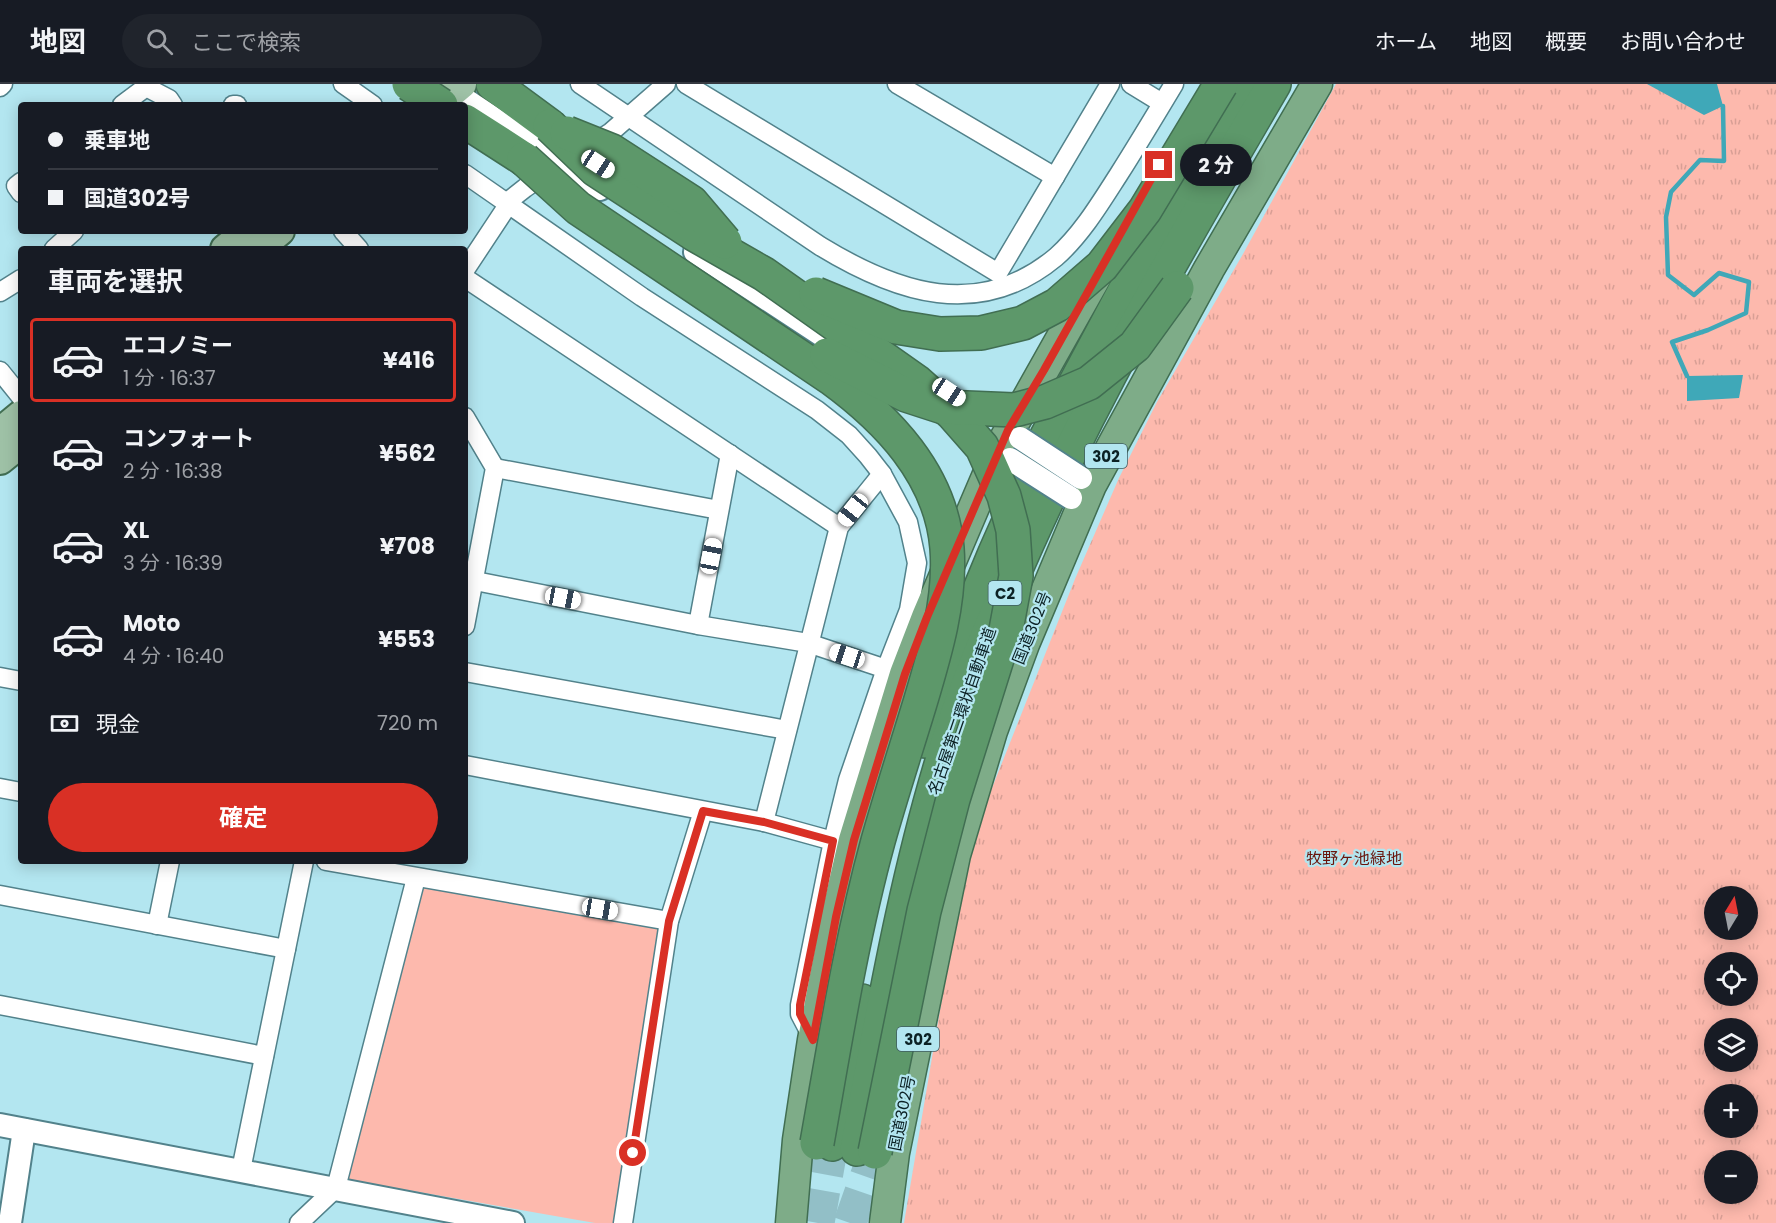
<!DOCTYPE html>
<html lang="ja">
<meta charset="utf-8">
<style>
:root{--surface:#171b24;--page:#20242c;--text:#f1f3f6;--muted:#9ea1a6;--line:#363941;--accent:#d93025}
body{margin:0;font-family:Poppins,"Noto Sans JP",sans-serif;background:var(--page);color:var(--text);height:100vh;display:flex;flex-direction:column;font-size:22px;white-space:nowrap}
*{box-sizing:border-box;margin:0}
p{font-size:20px;color:var(--muted)}
.icon{flex:none;width:33px;height:33px;fill:none;stroke:currentColor;stroke-width:2;stroke-linecap:round;stroke-linejoin:round}
.map{position:relative;flex:1;overflow:hidden}
.panel{position:absolute;left:18px;top:162px;width:450px;height:618px;display:flex;flex-direction:column;background:var(--surface);border-radius:6px;box-shadow:0 3px 15px #0003}
.panel>*{flex:none}
.banner{position:absolute;left:18px;top:18px;width:450px;height:132px;border-radius:6px;box-shadow:0 3px 15px #0003;display:grid;align-content:center;height:132px;padding:0 30px;background:var(--surface)}
.needle{width:39px;rotate:10deg}
.controls{position:absolute;left:1704px;top:802px;display:grid;gap:12px}
.controls a{display:grid;place-items:center;width:54px;height:54px;border-radius:50%;background:var(--surface);box-shadow:0 3px 15px #0003;font-size:30px}
.end{position:absolute;width:27px;height:27px;margin:-14px;border:8px solid #d93025;background:#fff;box-shadow:0 0 0 3px #fff}
.from{border-radius:50%}
.bubble{position:absolute;height:42px;border-radius:21px;background:var(--surface);box-shadow:0 3px 15px #0003;font-size:20px;font-weight:700;line-height:42px;text-align:center}
.car{position:absolute;width:18px;height:36px;margin:-18px -9px;border-radius:8px;box-shadow:0 0 4px 2px #0007;background:linear-gradient(#fff 24%,#345 0 40%,#fff 0 76%,#345 0 86%,#fff 0)}
.banner b{display:flex;align-items:center;gap:21px;height:57px;font-size:22px}
.banner b+b{border-top:2px solid var(--line)}
.banner i{width:15px;height:15px;background:var(--text)}
ul{padding:0;list-style:none}
li{display:flex;align-items:center;gap:18px;height:84px;margin:0 12px 9px;padding:0 18px;border:3px solid transparent;border-radius:6px}
li div{flex:1}
li b{display:block;font-size:22px}
li em{font-style:normal;font-weight:700}
li.on{border-color:var(--accent)}
li>.icon{width:54px;height:54px;stroke-width:1.5}
h2{padding:0 30px;font-size:27px;line-height:72px}
.pay{display:flex;align-items:center;gap:15px;height:66px;padding:0 30px;font-size:22px}
.pay p{margin-inline-start:auto}
.action{display:flex;gap:12px;margin-top:auto;padding:12px 30px}
.action a{flex:1;height:69px;border-radius:36px;background:var(--accent);color:#fff;font-size:24px;font-weight:700;line-height:69px;text-align:center}
header{display:flex;align-items:center;gap:36px;box-sizing:border-box;height:84px;padding:0 30px;background:var(--surface);border-bottom:2px solid var(--line)}
header strong{font-size:28px}
nav{display:flex;gap:33px;margin-inline-start:auto;font-size:21px}
.search{width:420px;height:54px;background:var(--page);display:flex;align-items:center;gap:15px;box-sizing:border-box;padding:0 21px;border-radius:33px;color:var(--muted);font-size:22px}
.map>svg:first-child{display:block}
.green{fill:#fdb9ad}
.park{fill:url(#park-tufts);fill-rule:evenodd}
.water{fill:#3fa8b8}
.lines{fill:none;stroke-linecap:round;stroke-linejoin:round}
.stream{stroke:#3fa8b8;stroke-width:4.5}
.motorway-tunnel{stroke:#92bfc7;stroke-width:33;stroke-dasharray:33 16;stroke-linecap:butt}
.minor-casing{stroke:#52828b;stroke-width:21}
.tertiary-casing{stroke:#52828b;stroke-width:26}
.primary-casing{stroke:#416e52;stroke-width:32}
.trunk-casing{stroke:#416e52;stroke-width:33}
.motorway-casing{stroke:#416e52;stroke-width:36}
.minor{stroke:#fff;stroke-width:18}
.tertiary{stroke:#fff;stroke-width:22}
.primary{stroke:#9ec1a6;stroke-width:28}
.trunk{stroke:#7eac88;stroke-width:30}
.motorway{stroke:#5d986a;stroke-width:33}
.tertiary-bridge-casing{stroke:#52828b;stroke-width:26;stroke-linecap:butt}
.motorway-bridge-casing{stroke:#416e52;stroke-width:36;stroke-linecap:butt}
.tertiary-bridge{stroke:#fff;stroke-width:22}
.motorway-bridge{stroke:#5d986a;stroke-width:33}
.route{stroke:#d93025;stroke-width:8}
.labels{text-anchor:middle;dominant-baseline:central;stroke-width:4.5;stroke-linejoin:round;paint-order:stroke}
.shield{fill:#b3e6f0;stroke:#3e5c61;stroke-width:1.5}
.shield-label{font-size:15px;font-weight:bold;fill:#0c2124}
.street-label{font-size:16px;fill:#0c2124;stroke:#b3e6f0}
.park-label{font-size:16px;fill:#69130b;stroke:#b3e6f0}
</style>
<header>
<strong>地図</strong>
<div class="search"><svg class="icon" aria-label="search" viewBox="0 0 24 24"><circle cx="10" cy="10" r="6"/><path d="M15 15l6 6"/></svg>ここで検索</div>
<nav><a>ホーム</a><a>地図</a><a>概要</a><a>お問い合わせ</a></nav>
</header>
<div class="map">
<svg width="1776" height="1139" viewBox="0 0 1776 1139">
<defs>
<pattern id="park-tufts" width="24" height="20" patternUnits="userSpaceOnUse" patternTransform="scale(1.5)"><rect width="24" height="20" fill="#fdb9ad"/><path d="M3 7l-1-3M5 7V3M7 7l1-3M15 17l-1-3M17 17v-4M19 17l1-3" fill="none" stroke="#d89f95"/></pattern>
</defs>
<rect width="100%" height="100%" fill="#b3e6f0"/>
<!-- green -->
<polygon class="green" points="420,800 662,841 616,1139 595,1139 345,1095"/>
<!-- park -->
<path class="park" d="M1336,0H1776V1139H904L967,767L1075,495L1119,394L1157,318L1243,170ZM1714,813H1748V846H1714ZM1714,879H1748V912H1714ZM1714,945H1748V978H1714ZM1714,1011H1748V1044H1714ZM1714,1077H1748V1110H1714Z"/>
<!-- water -->
<g class="water">
<polygon points="1647,0 1717,0 1723,22 1704,31"/>
<polygon points="1743,291 1739,314 1687,317 1687,292"/>
</g>
<g class="lines">
<!-- stream -->
<polyline class="stream" points="1687,292 1672,258 1708,246 1746,229 1749,198 1719,189 1694,211 1668,191 1666,133 1671,108 1700,76 1724,77 1723,22"/>
<!-- motorway-tunnel -->
<g class="motorway-tunnel">
<polyline points="818,1139 832,1060"/>
<polyline points="850,1139 875,1068"/>
</g>
<!-- minor casing -->
<g class="minor-casing">
<g id="minor">
<polyline points="343,0 373,21"/>
<path d="M580,0L820,162C897,209 979,237 1056,173C1082,150 1101,118 1119,90C1138,60 1156,30 1174,0"/>
<polyline points="686,0 998,189 1110,0"/>
<polyline points="897,0 1055,93"/>
<polyline points="1131,0 1162,19"/>
<polyline points="0,3 3,0"/>
<polyline points="122,21 146,3 169,15 173,21"/>
<polyline points="233,21 237,21"/>
<polyline points="589,62 611,48 666,0"/>
<polyline points="465,90 642,213 817,326 849,351 868,372 882,390 908,438 917,479 909,526 886,585 848,696 833,757 800,921 800,930 812,953"/>
<polyline points="21,98 16,102 21,109"/>
<polyline points="506,119 525,104 548,88"/>
<polyline points="343,147 359,165"/>
<polyline points="54,165 74,147"/>
<polyline points="465,186 508,121"/>
<polyline points="465,194 839,443"/>
<polyline points="0,208 21,195"/>
<polyline points="0,287 21,313"/>
<polyline points="465,333 495,384 465,542"/>
<polyline points="495,384 719,426"/>
<polyline points="465,495 698,541 808,559 886,585"/>
<polyline points="698,541 730,370"/>
<polyline points="465,588 787,646"/>
<polyline points="0,593 21,597"/>
<polyline points="465,681 764,738 833,757"/>
<polyline points="0,704 21,708"/>
<polyline points="764,738 839,443 882,390"/>
<polyline points="326,777 669,837"/>
<polyline points="0,811 286,865"/>
<polyline points="157,841 170,777"/>
<polyline points="0,921 264,972"/>
<polyline points="241,1086 304,777"/>
<polyline points="299,1139 336,1104 416,794"/>
<polyline points="623,1139 669,837 703,727"/>
</g>
</g>
<!-- tertiary casing -->
<g class="tertiary-casing">
<g id="tertiary">
<polyline points="442,0 600,105"/>
<polyline points="695,168 846,267"/>
<polyline points="0,1041 513,1139"/>
<polyline points="10,1139 24,1046"/>
</g>
</g>
<!-- primary casing -->
<g class="primary-casing">
<g id="primary">
<polyline points="437,21 462,0"/>
<polyline points="225,165 247,147"/>
<polyline points="258,165 280,147"/>
<polyline points="0,348 21,331"/>
<polyline points="0,376 21,359"/>
</g>
</g>
<!-- trunk casing -->
<g class="trunk-casing">
<g id="trunk">
<polyline points="791,1139 798,1056 813,956 836,833 854,756 905,590 927,533 998,367 1098,189"/>
<polyline points="885,1139 894,1069 955,771 992,647 1024,560 1091,401 1209,185 1317,0"/>
</g>
</g>
<!-- motorway casing -->
<g class="motorway-casing">
<g id="motorway">
<polyline points="493,0 550,42"/>
<polyline points="465,37 524,75"/>
<polyline points="925,657 955,565 995,469 1046,354 1143,173 1246,0"/>
<polyline points="832,1060 862,917"/>
<path d="M857,1065C883,928 906,791 948,658C965,605 987,553 1009,501C1084,325 1178,164 1274,0"/>
</g>
</g>
<!-- minor -->
<use href="#minor" class="minor"/>
<!-- tertiary -->
<use href="#tertiary" class="tertiary"/>
<!-- primary -->
<use href="#primary" class="primary"/>
<!-- trunk -->
<use href="#trunk" class="trunk"/>
<!-- motorway -->
<use href="#motorway" class="motorway"/>
<!-- tertiary-bridge casing -->
<g class="tertiary-bridge-casing">
<g id="tertiary-bridge">
<polyline points="1020,354 1081,394"/>
<polyline points="1010,375 1071,414"/>
</g>
</g>
<!-- motorway-bridge casing -->
<g class="motorway-bridge-casing">
<g id="motorway-bridge">
<polyline points="409,0 441,21"/>
<polyline points="550,42 596,86 694,150 764,190 917,298 953,330 982,363 1004,412 1013,446 1016,492 1006,546 953,715 924,827 875,1068"/>
<polyline points="567,49 612,67 691,118 725,158"/>
<path d="M524,75L578,124L831,294C887,335 941,390 947,464C951,516 935,569 920,619C906,665 891,711 878,757C851,856 835,958 817,1059"/>
<polyline points="816,210 896,243 940,250 981,249 1023,239 1057,221 1102,182 1145,126 1221,0"/>
<polyline points="827,271 906,311 943,323 1014,326 1045,318 1089,299 1135,262 1177,204"/>
</g>
</g>
<!-- tertiary-bridge -->
<use href="#tertiary-bridge" class="tertiary-bridge"/>
<!-- motorway-bridge -->
<use href="#motorway-bridge" class="motorway-bridge"/>
</g>
<g class="lines">
<!-- route -->
<polyline class="route" points="633,1069 669,837 703,727 764,738 833,757 800,921 800,930 813,956 836,833 854,756 905,590 927,533 1008,346 1044,286 1159,81"/>
</g>
<g class="labels">
<!-- shield labels -->
<g class="shield">
<rect x="1085" y="360" width="42" height="24" rx="4.5"/>
<rect x="988.5" y="497" width="33" height="24" rx="4.5"/>
<rect x="897" y="943" width="42" height="24" rx="4.5"/>
</g>
<g class="shield-label">
<text x="1106" y="372">302</text>
<text x="1005" y="509">C2</text>
<text x="918" y="955">302</text>
</g>
<!-- street labels -->
<g class="street-label">
<text transform="translate(1032 544) rotate(-68)">国道302号</text>
<text transform="translate(962 627) rotate(-71)">名古屋第二環状自動車道</text>
<text transform="translate(902 1029) rotate(-79)">国道302号</text>
</g>
<!-- park labels -->
<g class="park-label">
<text x="1354" y="774">牧野ヶ池緑地</text>
</g>
</g>
</svg>
<div class="controls">
<a><svg class="needle" viewBox="-14 -14 28 28"><path d="M0-13l5 13h-10z" fill="#e53935"/><path d="M0 13l5-13h-10z" fill="#9ea1a6"/></svg></a>
<a><svg class="icon" aria-label="locate" viewBox="0 0 24 24"><circle cx="12" cy="12" r="6"/><path d="M12 2v4M12 18v4M2 12h4M18 12h4"/></svg></a>
<a><svg class="icon" aria-label="layers" viewBox="0 0 24 24"><path d="M12 4l9 5-9 5-9-5zM3 14l9 5 9-5"/></svg></a>
<a>+</a>
<a>−</a>
</div>
<i class="end from" style="left:633px;top:1069px"></i>
<i class="end" style="left:1159px;top:81px"></i>
<div class="bubble" style="left:1180px;top:60px;width:72px">2 分</div>
<i class="car" style="left:598px;top:80px;rotate:123deg"></i>
<i class="car" style="left:949px;top:308px;rotate:123deg"></i>
<i class="car" style="left:853px;top:426px;rotate:219deg"></i>
<i class="car" style="left:711px;top:472px;rotate:11deg"></i>
<i class="car" style="left:563px;top:514px;rotate:101deg"></i>
<i class="car" style="left:847px;top:572px;rotate:288deg"></i>
<i class="car" style="left:600px;top:825px;rotate:100deg"></i>
<div class="banner">
<b><i class="from"></i>乗車地</b>
<b><i></i>国道302号</b>
</div>
<section class="panel">
<h2>車両を選択</h2>
<ul>
<li class="on"><svg class="icon" aria-label="car" viewBox="0 0 24 24"><path d="M5 17H2v-5l4-1 3-4h7l3 4 3 1v5h-3M9 17h6M6 11h13"/><circle cx="7" cy="17" r="2"/><circle cx="17" cy="17" r="2"/></svg><div><b>エコノミー</b><p>1 分 · 16:37</p></div><em>¥416</em></li>
<li><svg class="icon" aria-label="car" viewBox="0 0 24 24"><path d="M5 17H2v-5l4-1 3-4h7l3 4 3 1v5h-3M9 17h6M6 11h13"/><circle cx="7" cy="17" r="2"/><circle cx="17" cy="17" r="2"/></svg><div><b>コンフォート</b><p>2 分 · 16:38</p></div><em>¥562</em></li>
<li><svg class="icon" aria-label="car" viewBox="0 0 24 24"><path d="M5 17H2v-5l4-1 3-4h7l3 4 3 1v5h-3M9 17h6M6 11h13"/><circle cx="7" cy="17" r="2"/><circle cx="17" cy="17" r="2"/></svg><div><b>XL</b><p>3 分 · 16:39</p></div><em>¥708</em></li>
<li><svg class="icon" aria-label="car" viewBox="0 0 24 24"><path d="M5 17H2v-5l4-1 3-4h7l3 4 3 1v5h-3M9 17h6M6 11h13"/><circle cx="7" cy="17" r="2"/><circle cx="17" cy="17" r="2"/></svg><div><b>Moto</b><p>4 分 · 16:40</p></div><em>¥553</em></li>
</ul>
<div class="pay"><svg class="icon" aria-label="cash" viewBox="0 0 24 24"><path d="M3 7h18v10H3z"/><circle cx="12" cy="12" r="2"/></svg>現金<p>720 m</p></div>
<div class="action"><a>確定</a></div>
</section>
</div>
